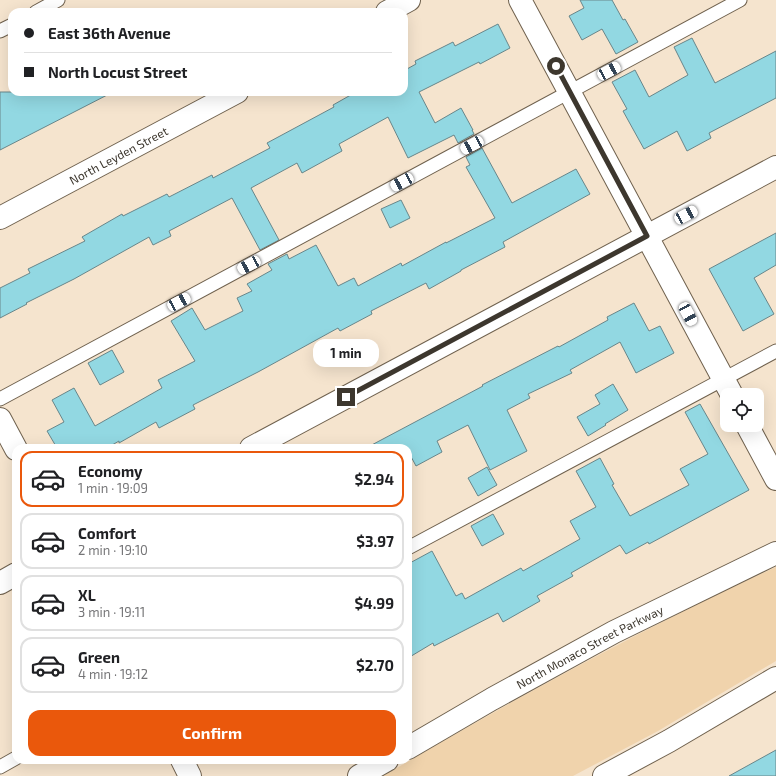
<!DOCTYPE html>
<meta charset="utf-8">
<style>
:root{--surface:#fff;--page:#f6f6f6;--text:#202124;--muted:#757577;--line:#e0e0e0;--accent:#ea580c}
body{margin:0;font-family:"Exo 2",sans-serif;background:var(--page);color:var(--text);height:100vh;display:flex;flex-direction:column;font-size:15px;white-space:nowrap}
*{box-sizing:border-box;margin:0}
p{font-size:13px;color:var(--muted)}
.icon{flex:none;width:22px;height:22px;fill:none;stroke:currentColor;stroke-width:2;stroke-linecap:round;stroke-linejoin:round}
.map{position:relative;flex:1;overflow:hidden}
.panel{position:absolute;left:12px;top:444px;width:400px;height:320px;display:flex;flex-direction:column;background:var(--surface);border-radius:12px;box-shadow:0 4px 16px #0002}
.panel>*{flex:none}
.guide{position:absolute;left:8px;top:8px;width:400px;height:88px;border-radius:12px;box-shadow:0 4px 16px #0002;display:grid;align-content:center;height:88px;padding:0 16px;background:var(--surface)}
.fabs{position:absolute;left:720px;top:388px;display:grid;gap:8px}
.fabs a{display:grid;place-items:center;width:44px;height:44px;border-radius:8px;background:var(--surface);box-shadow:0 4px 16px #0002;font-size:20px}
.end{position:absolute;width:18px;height:18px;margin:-9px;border:5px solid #3d372e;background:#fff;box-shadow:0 0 0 2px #fff}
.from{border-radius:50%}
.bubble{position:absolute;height:28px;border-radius:12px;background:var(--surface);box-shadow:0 4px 16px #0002;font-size:13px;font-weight:700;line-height:28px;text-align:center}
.car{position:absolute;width:12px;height:24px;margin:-12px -6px;border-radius:5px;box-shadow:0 0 3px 1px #0007;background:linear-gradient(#fff 24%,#345 0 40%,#fff 0 76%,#345 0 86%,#fff 0)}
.guide b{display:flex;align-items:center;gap:14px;height:38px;font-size:15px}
.guide b+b{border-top:1px solid var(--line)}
.guide i{width:10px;height:10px;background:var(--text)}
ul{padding:7px 0 0;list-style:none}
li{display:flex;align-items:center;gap:12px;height:56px;margin:0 8px 6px;padding:0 8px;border:2px solid var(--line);border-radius:12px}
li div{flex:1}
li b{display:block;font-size:15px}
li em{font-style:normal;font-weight:700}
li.on{border-color:var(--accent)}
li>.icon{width:36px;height:36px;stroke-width:1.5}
.cta{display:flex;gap:8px;margin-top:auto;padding:8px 16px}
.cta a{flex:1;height:46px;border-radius:12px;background:var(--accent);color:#fff;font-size:16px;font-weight:700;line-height:46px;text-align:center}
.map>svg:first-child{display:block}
.green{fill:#f0d3ac}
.building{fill:#92d8e2;stroke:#68868a}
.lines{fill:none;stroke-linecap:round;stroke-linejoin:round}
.service-casing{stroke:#6f614e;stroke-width:15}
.minor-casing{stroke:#6f614e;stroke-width:24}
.tertiary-casing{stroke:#6f614e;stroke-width:24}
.service{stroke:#fff;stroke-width:13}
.minor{stroke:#fff;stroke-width:22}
.tertiary{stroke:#fff;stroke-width:22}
.route{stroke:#3d372e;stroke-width:5}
.labels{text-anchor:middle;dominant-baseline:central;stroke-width:3.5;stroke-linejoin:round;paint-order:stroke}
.street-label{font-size:12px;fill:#3d372e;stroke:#fdf3e5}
</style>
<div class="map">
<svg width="776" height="776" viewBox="0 0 776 776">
<rect width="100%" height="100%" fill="#f5e4ce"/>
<!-- green -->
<path class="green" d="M776,567V661L658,731L573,776H383C511,701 641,629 776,567Z"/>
<!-- building -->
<g class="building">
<polygon points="580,0 612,0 623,20 625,19 638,42 616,54 602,29 582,40 569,16 584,8"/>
<polygon points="498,24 510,48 480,64 479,62 419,92 435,123 461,108 473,130 472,130 474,134 458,143 454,135 408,158 388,117 339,144 342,151 302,173 297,163 251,188 279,240 260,250 232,198 169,231 171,236 153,245 149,237 74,279 26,303 27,304 0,318 0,288 30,273 28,269 85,241 82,237 122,214 123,216 167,194 169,197 212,175 213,178 270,148 267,143 334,107 333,105 356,92 404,92 404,63 407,69 416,64 415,61 453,42 455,46"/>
<polygon points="692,38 715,83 776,51 776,98 709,133 711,138 687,151 677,131 644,149 623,111 627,109 612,82 635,70 649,97 688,75 674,47"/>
<polygon points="0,92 113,92 0,150"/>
<polygon points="482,148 512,203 576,169 590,194 503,242 505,247 461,270 461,271 429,289 426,283 371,311 372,314 340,331 338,328 258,372 193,405 195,409 159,428 156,422 119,443 119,441 107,448 57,448 47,431 64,422 52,400 74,388 95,426 162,388 158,380 195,361 171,321 192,308 205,330 243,311 237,298 252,291 247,284 272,270 268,264 287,254 289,259 316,245 338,286 354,278 358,286 401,263 402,266 446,242 446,243 495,218 466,167 470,165 466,157"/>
<polygon points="401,200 410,218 390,228 381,209"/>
<polygon points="776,233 776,265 754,278 774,314 743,331 709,269"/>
<polygon points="634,303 649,331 660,326 674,353 636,373 620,342 570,370 572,373 528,394 530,398 507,410 527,451 490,470 468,425 437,441 442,452 416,466 408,451 408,448 366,448 483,386 482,385 558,346 559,347 608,320 607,317"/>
<polygon points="112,350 124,372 100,385 88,363"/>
<polygon points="613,384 628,410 605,424 606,425 588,436 577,417 600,404 595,395"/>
<polygon points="700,404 749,490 649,544 648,542 626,554 620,545 571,573 573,576 537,596 540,601 503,622 498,613 434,646 433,643 408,658 408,564 432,551 456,596 462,593 465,599 521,568 523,571 580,539 570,521 596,507 576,471 600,458 614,484 612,485 630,516 689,485 680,469 708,454 685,412"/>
<polygon points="487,467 497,485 478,496 468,478"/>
<polygon points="493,514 504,534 482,546 471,526"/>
<polygon points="776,750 776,776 729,776"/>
</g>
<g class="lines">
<!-- service casing -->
<g class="service-casing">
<g id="service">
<polyline points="36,12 58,0"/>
<polyline points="0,31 12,25"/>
<polyline points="0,399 740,0"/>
<polyline points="408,548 776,351"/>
<polyline points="0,767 16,758"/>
</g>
</g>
<!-- minor casing -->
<g class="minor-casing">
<g id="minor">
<polyline points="520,0 732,395"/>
<polyline points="387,12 409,0"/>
<path id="s1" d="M0,218L237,92"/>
<polyline points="747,425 776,479"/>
<polyline points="251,448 776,167"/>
<polyline points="0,583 16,574"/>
</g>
</g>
<!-- tertiary casing -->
<g class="tertiary-casing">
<g id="tertiary">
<polyline points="0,419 16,449"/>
<path id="s2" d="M408,748L492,699L614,632L776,553"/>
<polyline points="182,760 190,776"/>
<polyline points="359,776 387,760"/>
<polyline points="604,776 669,741 776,678"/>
</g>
</g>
<!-- service -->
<use href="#service" class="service"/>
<!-- minor -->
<use href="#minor" class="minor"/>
<!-- tertiary -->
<use href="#tertiary" class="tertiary"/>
</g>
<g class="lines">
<!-- route -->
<polyline class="route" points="346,397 647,236 556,66"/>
</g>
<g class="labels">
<!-- street labels -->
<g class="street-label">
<text stroke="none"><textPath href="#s1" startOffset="134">North Leyden Street</textPath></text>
<text stroke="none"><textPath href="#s2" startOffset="208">North Monaco Street Parkway</textPath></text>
</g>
</g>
</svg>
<div class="fabs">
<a><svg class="icon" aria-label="locate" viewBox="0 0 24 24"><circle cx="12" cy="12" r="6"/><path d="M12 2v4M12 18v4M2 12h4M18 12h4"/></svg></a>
</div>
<i class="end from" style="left:556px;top:66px"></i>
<i class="end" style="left:346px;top:397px"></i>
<div class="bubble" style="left:313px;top:339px;width:66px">1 min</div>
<i class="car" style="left:609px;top:71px;rotate:62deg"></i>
<i class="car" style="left:472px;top:145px;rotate:242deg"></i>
<i class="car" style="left:402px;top:182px;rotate:242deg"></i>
<i class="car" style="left:686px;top:215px;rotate:62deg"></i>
<i class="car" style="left:249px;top:265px;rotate:242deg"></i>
<i class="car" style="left:179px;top:302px;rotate:62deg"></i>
<i class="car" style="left:688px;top:314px;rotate:152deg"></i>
<div class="guide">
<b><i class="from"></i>East 36th Avenue</b>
<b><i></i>North Locust Street</b>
</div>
<section class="panel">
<ul>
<li class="on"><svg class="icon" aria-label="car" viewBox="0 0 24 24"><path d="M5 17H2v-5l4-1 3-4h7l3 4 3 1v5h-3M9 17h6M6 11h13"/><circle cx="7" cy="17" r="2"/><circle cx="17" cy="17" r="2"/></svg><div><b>Economy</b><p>1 min · 19:09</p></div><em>$2.94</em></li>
<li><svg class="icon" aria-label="car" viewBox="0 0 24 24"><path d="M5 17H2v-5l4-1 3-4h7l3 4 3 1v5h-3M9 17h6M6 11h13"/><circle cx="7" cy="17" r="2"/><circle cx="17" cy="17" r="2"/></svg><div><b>Comfort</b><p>2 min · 19:10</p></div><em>$3.97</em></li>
<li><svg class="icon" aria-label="car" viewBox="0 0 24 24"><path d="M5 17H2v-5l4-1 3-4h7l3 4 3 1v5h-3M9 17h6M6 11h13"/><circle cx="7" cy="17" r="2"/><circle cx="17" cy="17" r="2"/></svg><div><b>XL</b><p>3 min · 19:11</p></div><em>$4.99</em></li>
<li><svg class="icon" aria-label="car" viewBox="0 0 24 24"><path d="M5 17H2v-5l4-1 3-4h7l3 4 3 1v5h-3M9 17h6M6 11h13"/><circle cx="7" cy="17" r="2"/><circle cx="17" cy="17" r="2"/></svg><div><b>Green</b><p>4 min · 19:12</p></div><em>$2.70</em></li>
</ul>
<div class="cta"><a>Confirm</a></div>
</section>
</div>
